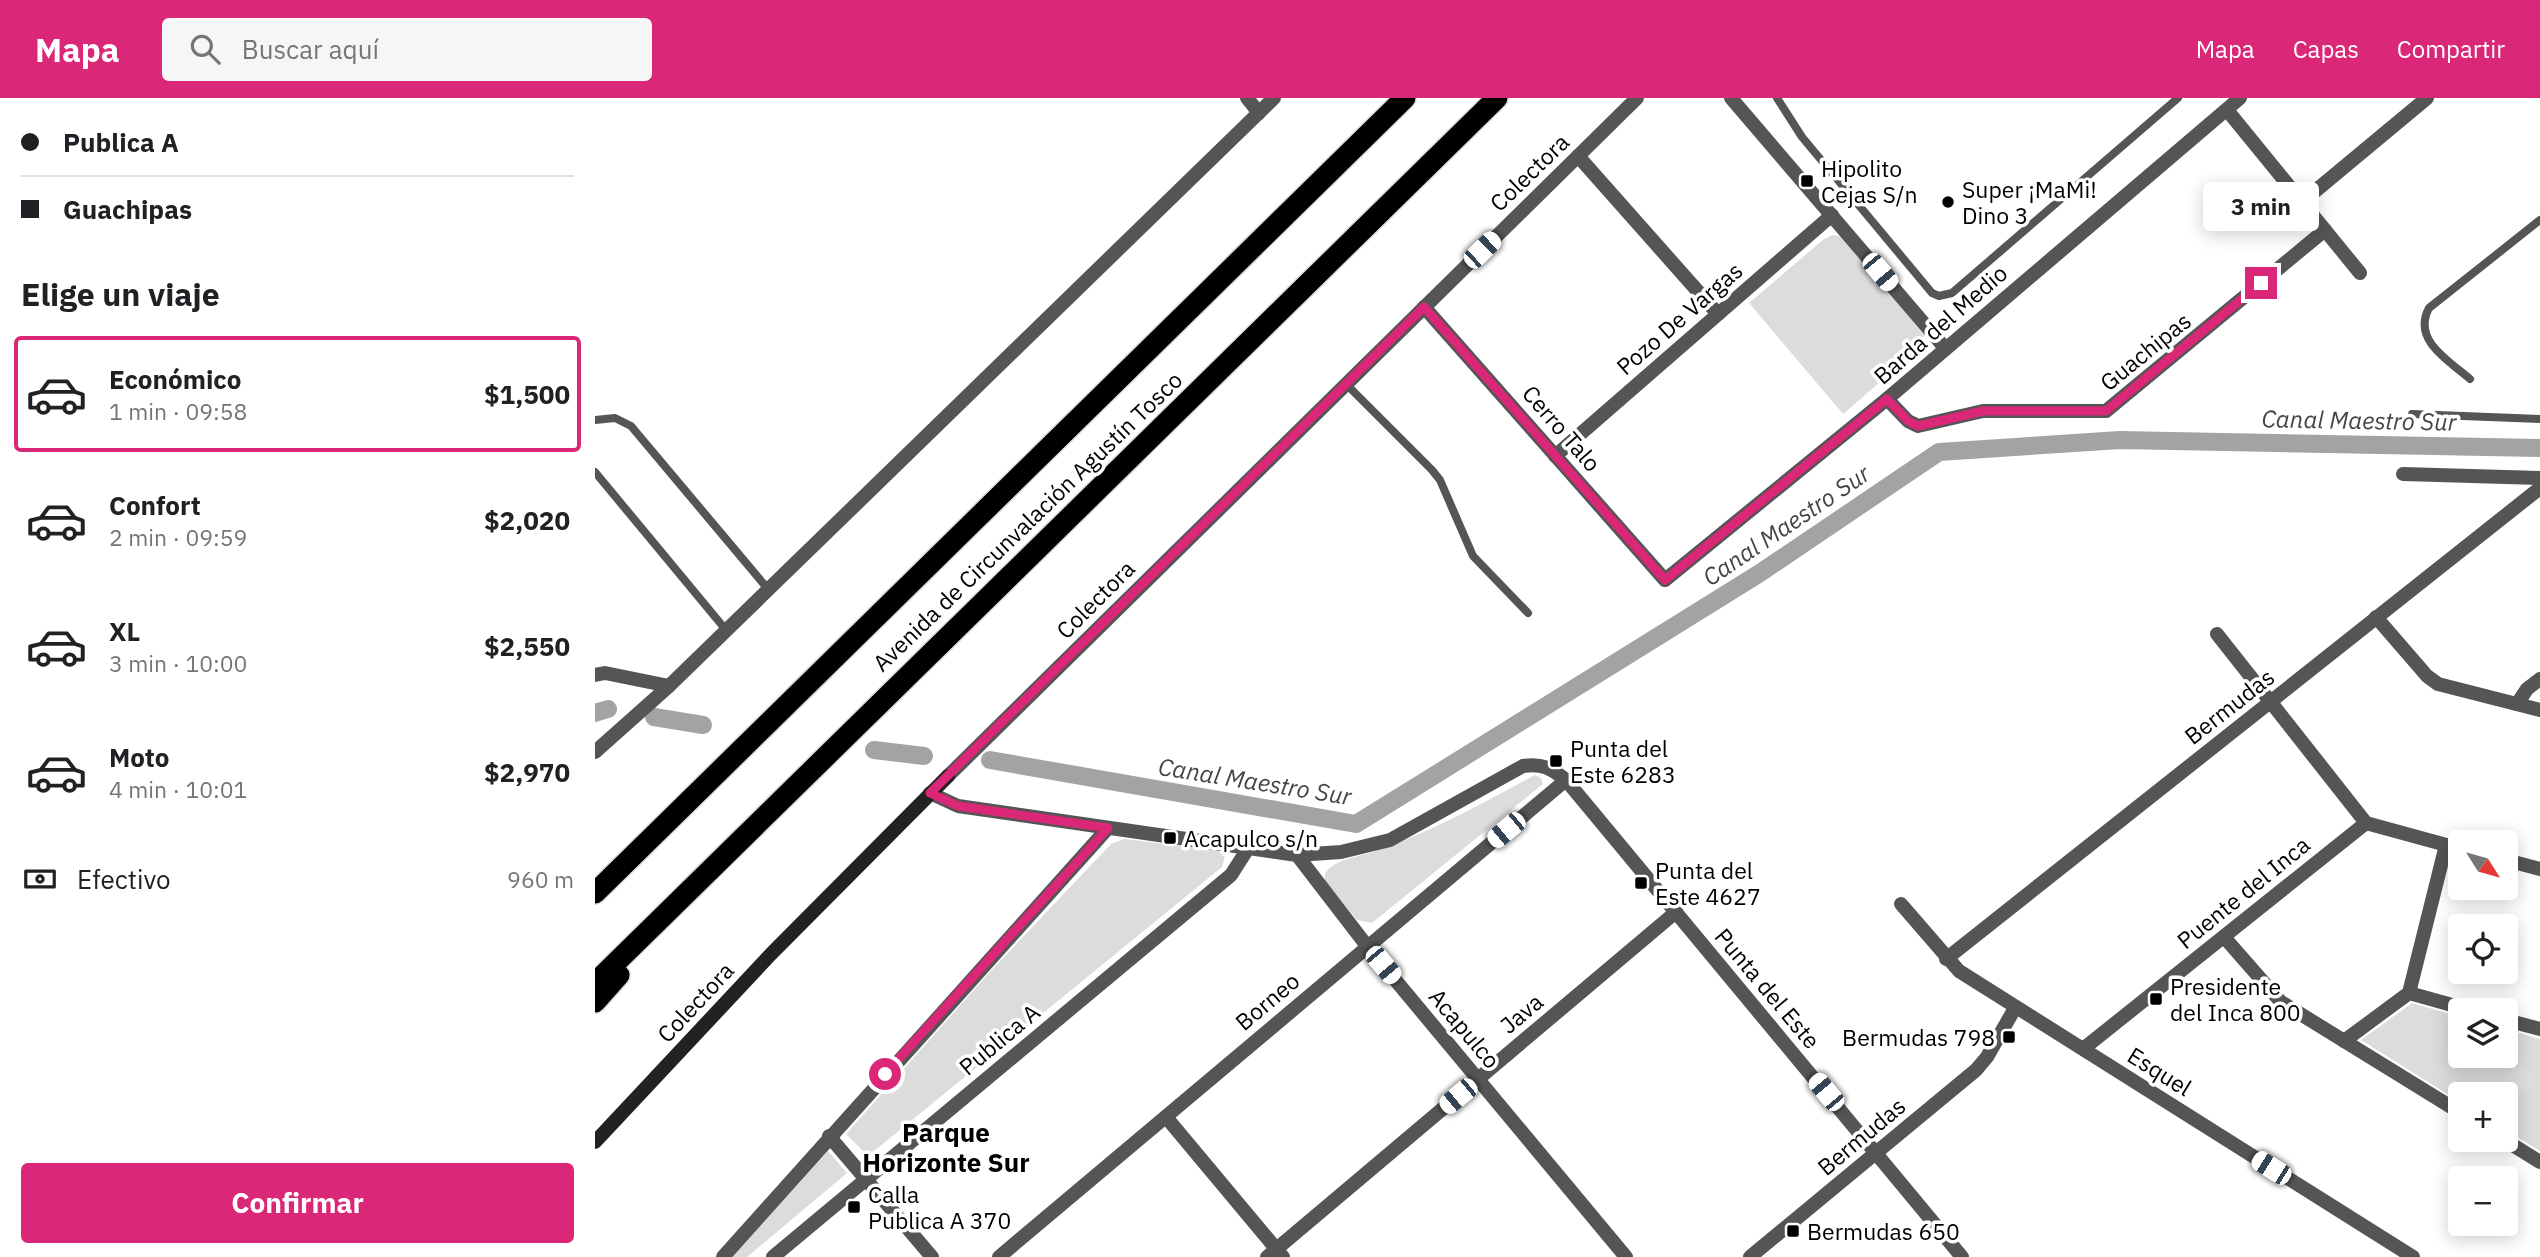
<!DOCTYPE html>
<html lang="es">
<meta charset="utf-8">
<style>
:root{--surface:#fff;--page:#f6f6f6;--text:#202124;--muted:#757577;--line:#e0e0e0;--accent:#db2777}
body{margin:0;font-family:"IBM Plex Sans",sans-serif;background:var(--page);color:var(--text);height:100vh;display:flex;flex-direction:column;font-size:26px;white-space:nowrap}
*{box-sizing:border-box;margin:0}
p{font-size:23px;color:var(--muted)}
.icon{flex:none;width:38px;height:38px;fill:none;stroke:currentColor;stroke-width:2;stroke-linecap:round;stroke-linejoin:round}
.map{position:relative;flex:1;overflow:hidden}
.drawer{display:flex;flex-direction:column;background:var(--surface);width:595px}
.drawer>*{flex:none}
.top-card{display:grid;align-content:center;height:154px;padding:0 21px;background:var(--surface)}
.needle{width:46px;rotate:127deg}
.controls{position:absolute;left:1853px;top:732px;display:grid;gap:14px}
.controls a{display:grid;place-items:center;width:70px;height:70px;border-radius:7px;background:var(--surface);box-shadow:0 4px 18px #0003;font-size:35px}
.end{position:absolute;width:32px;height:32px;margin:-16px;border:9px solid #db2777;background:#fff;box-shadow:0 0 0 4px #fff}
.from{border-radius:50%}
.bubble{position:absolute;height:49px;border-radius:7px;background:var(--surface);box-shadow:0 4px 18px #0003;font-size:23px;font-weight:800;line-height:49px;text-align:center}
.car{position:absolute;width:21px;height:42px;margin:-21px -10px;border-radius:9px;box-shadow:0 0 5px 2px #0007;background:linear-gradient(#fff 24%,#345 0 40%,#fff 0 76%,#345 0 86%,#fff 0)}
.top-card b{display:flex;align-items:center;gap:24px;height:66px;font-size:26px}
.top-card b+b{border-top:2px solid var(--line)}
.top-card i{width:18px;height:18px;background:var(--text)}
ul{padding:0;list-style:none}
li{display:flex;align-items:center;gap:21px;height:116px;margin:0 14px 10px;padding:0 7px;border:4px solid transparent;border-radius:7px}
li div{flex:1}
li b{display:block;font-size:26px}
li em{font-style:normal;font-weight:800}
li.active{border-color:var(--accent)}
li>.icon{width:63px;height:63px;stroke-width:1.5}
h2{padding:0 21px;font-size:32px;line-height:84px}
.pay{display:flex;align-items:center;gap:18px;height:77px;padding:0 21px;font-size:26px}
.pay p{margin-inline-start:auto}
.cta{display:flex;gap:14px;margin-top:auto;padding:14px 21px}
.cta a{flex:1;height:80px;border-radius:7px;background:var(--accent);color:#fff;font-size:28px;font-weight:800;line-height:80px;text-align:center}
header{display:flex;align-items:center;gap:42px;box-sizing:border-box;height:98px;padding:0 35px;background:var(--accent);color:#fff}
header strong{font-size:33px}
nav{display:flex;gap:38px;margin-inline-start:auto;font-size:24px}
.search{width:490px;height:63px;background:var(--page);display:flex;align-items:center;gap:18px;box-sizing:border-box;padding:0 24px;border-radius:7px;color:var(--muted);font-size:26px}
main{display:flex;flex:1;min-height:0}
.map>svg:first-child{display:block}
.green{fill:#dcdcdc}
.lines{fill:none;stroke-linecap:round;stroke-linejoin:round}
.canal{stroke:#a3a3a3;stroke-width:18}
.motorway-casing{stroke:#dbdbdb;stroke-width:24}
.service{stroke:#555;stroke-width:8}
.minor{stroke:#555;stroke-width:14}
.tertiary{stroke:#555;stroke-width:14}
.secondary{stroke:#222;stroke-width:14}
.motorway{stroke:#000;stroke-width:21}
.route{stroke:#db2777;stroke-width:9}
.poi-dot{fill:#000;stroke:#fff;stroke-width:2.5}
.labels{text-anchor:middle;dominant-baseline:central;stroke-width:7;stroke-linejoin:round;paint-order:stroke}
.poi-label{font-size:23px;fill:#000;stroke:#fff;text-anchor:start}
.street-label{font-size:23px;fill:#000;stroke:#fff}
.water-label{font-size:24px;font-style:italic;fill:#444;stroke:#fff}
.quarter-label{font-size:26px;font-weight:bold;fill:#000;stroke:#fff}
</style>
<header>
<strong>Mapa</strong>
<div class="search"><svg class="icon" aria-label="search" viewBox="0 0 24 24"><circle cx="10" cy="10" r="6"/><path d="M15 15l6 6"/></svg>Buscar aquí</div>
<nav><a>Mapa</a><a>Capas</a><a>Compartir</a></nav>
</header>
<main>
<section class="drawer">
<div class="top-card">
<b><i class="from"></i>Publica A</b>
<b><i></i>Guachipas</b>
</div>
<h2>Elige un viaje</h2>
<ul>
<li class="active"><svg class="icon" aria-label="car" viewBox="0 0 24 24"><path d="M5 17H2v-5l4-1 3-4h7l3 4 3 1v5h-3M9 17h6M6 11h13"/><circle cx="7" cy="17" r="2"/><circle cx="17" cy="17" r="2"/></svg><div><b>Económico</b><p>1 min · 09:58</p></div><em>$1,500</em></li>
<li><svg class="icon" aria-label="car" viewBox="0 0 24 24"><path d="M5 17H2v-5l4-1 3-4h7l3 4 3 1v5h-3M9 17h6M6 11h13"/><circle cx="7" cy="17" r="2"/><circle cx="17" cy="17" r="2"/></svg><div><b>Confort</b><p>2 min · 09:59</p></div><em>$2,020</em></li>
<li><svg class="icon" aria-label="car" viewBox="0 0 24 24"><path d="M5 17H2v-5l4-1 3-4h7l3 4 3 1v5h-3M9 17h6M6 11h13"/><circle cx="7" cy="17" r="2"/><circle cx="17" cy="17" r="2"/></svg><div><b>XL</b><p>3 min · 10:00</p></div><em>$2,550</em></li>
<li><svg class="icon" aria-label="car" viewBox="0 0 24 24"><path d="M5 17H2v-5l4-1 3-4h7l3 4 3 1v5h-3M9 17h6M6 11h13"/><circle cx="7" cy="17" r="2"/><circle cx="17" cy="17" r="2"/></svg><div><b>Moto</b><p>4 min · 10:01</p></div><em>$2,970</em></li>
</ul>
<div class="pay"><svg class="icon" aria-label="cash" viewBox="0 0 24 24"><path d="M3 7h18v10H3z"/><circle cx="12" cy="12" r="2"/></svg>Efectivo<p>960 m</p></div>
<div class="cta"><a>Confirmar</a></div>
</section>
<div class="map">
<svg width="1945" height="1159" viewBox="0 0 1945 1159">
<rect width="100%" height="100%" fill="#fff"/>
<!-- green -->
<g class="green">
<polygon points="1238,137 1248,139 1329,237 1322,252 1248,316 1154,205 1229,141"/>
<path d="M940,677L946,680L948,686L777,825L762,822L730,783V775C741,761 762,759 778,754C835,735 888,705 940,677Z"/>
<polygon points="529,741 622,752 630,759 627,769 273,1058 251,1036 392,877 516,746"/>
<polygon points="1817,905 1865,919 1866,957 1911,957 1911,931 1945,941 1945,1053 1911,1032 1911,996 1866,996 1865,1004 1766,942"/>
<polygon points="233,1053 252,1075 152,1159 137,1159"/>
</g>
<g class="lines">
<!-- canal -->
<g class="canal">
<polyline points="0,615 13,611"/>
<polyline points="59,619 108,627"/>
<polyline points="279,652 329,658"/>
<polyline points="395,662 761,726 1165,475 1344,354 1525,342 1945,350"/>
</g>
<!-- motorway casing -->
<g class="motorway-casing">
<g id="motorway">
<polyline points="0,795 810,0"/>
<polyline points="0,885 902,0"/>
<polyline points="0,904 24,877"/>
</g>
</g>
<!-- service -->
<g class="service">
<polyline points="1182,0 1207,39 1337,195 1344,198 1357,195 1583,0"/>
<path d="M1875,281C1853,262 1817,242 1834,210L1945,122"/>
<polyline points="751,286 837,372 845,382 878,458 933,515"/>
<polyline points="1817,316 1945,321"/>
<polyline points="0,322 20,320 36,328 173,491"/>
<polyline points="0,374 131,532"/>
</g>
<!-- minor -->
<g class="minor">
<polyline points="652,0 664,15"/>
<polyline points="1136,0 1350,250"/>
<polyline points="1632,12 1765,175"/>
<polyline points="983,58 1123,216"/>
<polyline points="1707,104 1832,0"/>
<polyline points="829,209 1070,482 1292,301 1645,0"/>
<polyline points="1292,301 1313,323 1323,328 1388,313 1511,313 1730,132"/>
<polyline points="960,358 1237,117"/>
<polyline points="1808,376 1945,380"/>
<polyline points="1781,519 1832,578 1843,586 1945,612"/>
<polyline points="1622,536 1771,725 1866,751"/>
<polyline points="0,577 10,575 74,588"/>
<polyline points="1922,606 1932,591 1945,581"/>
<path d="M335,695L363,708L702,757L746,754L795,742L928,668C947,665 956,670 971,682L1367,1159"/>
<polyline points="702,757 772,848 1031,1159"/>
<polyline points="1911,762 1945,771"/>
<polyline points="1306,806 1364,873 1818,1159"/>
<polyline points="1629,839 1686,904 1866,1015"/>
<polyline points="1351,861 1945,390"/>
<polyline points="1814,895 1875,912"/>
<polyline points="1911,922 1945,931"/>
<polyline points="1749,943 1814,895 1851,747"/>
<polyline points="1488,951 1771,725"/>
<polyline points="571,1019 688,1159"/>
<polyline points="234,1038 337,1159"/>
<polyline points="1908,1041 1945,1064"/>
<polyline points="128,1159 513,730"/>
<polyline points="178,1159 636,777 652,752"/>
<polyline points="404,1159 971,682"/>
<polyline points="672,1159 1081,814"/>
<polyline points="1155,1159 1381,972 1392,959 1420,910"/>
</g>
<!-- tertiary -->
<g class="tertiary">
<polyline points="0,654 74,588 679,0"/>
<polyline points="353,678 1042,0"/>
</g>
<!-- secondary -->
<polyline class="secondary" points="0,1044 176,856 353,678"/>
<!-- motorway -->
<use href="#motorway" class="motorway"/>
</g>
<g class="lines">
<!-- route -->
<polyline class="route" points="290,976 513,730 363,708 335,695 829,209 1070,482 1292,301 1313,323 1323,328 1388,313 1511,313 1666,185"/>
</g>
<!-- markers -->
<g class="poi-dot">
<rect x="1205" y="76" width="14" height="14" rx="3.5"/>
<circle cx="1353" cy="104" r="7"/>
<rect x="954" y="656" width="14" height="14" rx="3.5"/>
<rect x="568" y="733" width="14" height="14" rx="3.5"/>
<rect x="1039" y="778" width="14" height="14" rx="3.5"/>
<rect x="1554" y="894" width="14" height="14" rx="3.5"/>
<rect x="1407" y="932" width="14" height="14" rx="3.5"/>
<rect x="252" y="1102" width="14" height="14" rx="3.5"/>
<rect x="1191" y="1126" width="14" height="14" rx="3.5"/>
</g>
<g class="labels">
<!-- poi labels -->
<g class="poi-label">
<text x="1226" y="70">Hipolito<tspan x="1226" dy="26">Cejas S/n</tspan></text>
<text x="1367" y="91">Super ¡MaMi!<tspan x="1367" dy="26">Dino 3</tspan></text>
<text x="975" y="650">Punta del<tspan x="975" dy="26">Este 6283</tspan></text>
<text x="589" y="740">Acapulco s/n</text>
<text x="1060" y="772">Punta del<tspan x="1060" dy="26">Este 4627</tspan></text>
<text x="1575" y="888">Presidente<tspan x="1575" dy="26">del Inca 800</tspan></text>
<text x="1400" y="939" text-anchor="end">Bermudas 798</text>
<text x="273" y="1096">Calla<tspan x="273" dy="26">Publica A 370</tspan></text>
<text x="1212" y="1133">Bermudas 650</text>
</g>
<!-- street labels -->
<g class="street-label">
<text transform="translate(934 74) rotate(-44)">Colectora</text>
<text transform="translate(1084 220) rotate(-41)">Pozo De Vargas</text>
<text transform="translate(1345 226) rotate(-41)">Barda del Medio</text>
<text transform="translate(1550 253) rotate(-39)">Guachipas</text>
<text transform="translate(967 330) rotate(49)">Cerro Talo</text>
<text transform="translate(432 423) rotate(-44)">Avenida de Circunvalación Agustín Tosco</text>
<text transform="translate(500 501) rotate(-45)">Colectora</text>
<text transform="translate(1634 608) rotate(-38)">Bermudas</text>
<text transform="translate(1648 794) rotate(-39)">Puente del Inca</text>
<text transform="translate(1173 890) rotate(50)">Punta del Este</text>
<text transform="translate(672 903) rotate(-40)">Borneo</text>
<text transform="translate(100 904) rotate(-47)">Colectora</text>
<text transform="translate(926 915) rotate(-40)">Java</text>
<text transform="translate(870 930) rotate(50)">Acapulco</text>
<text transform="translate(404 941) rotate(-40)">Publica A</text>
<text transform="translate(1565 973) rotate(32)">Esquel</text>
<text transform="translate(1266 1038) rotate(-40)">Bermudas</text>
</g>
<!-- water labels -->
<g class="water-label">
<text transform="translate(1764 322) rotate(1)">Canal Maestro Sur</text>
<text transform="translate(1191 427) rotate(-34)">Canal Maestro Sur</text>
<text transform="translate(660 683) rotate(9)">Canal Maestro Sur</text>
</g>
<!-- quarter labels -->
<g class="quarter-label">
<text x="351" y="1034">Parque<tspan x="351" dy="30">Horizonte Sur</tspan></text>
</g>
</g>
</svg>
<div class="controls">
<a><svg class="needle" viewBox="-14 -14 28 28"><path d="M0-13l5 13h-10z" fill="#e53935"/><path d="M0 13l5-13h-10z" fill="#757577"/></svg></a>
<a><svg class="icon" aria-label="locate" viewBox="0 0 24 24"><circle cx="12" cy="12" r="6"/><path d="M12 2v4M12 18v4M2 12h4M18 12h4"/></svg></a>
<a><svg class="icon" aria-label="layers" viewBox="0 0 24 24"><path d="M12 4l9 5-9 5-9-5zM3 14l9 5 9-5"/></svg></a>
<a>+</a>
<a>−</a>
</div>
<i class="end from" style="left:290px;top:976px"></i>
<i class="end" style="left:1666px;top:185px"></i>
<div class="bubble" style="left:1608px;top:84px;width:116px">3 min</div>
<i class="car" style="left:887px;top:152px;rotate:46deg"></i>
<i class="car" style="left:1285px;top:174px;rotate:140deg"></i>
<i class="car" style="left:911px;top:732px;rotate:230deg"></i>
<i class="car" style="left:788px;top:867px;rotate:140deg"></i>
<i class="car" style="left:1231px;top:994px;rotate:320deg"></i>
<i class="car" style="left:863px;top:998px;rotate:230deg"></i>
<i class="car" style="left:1676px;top:1070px;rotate:302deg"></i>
</div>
</main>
